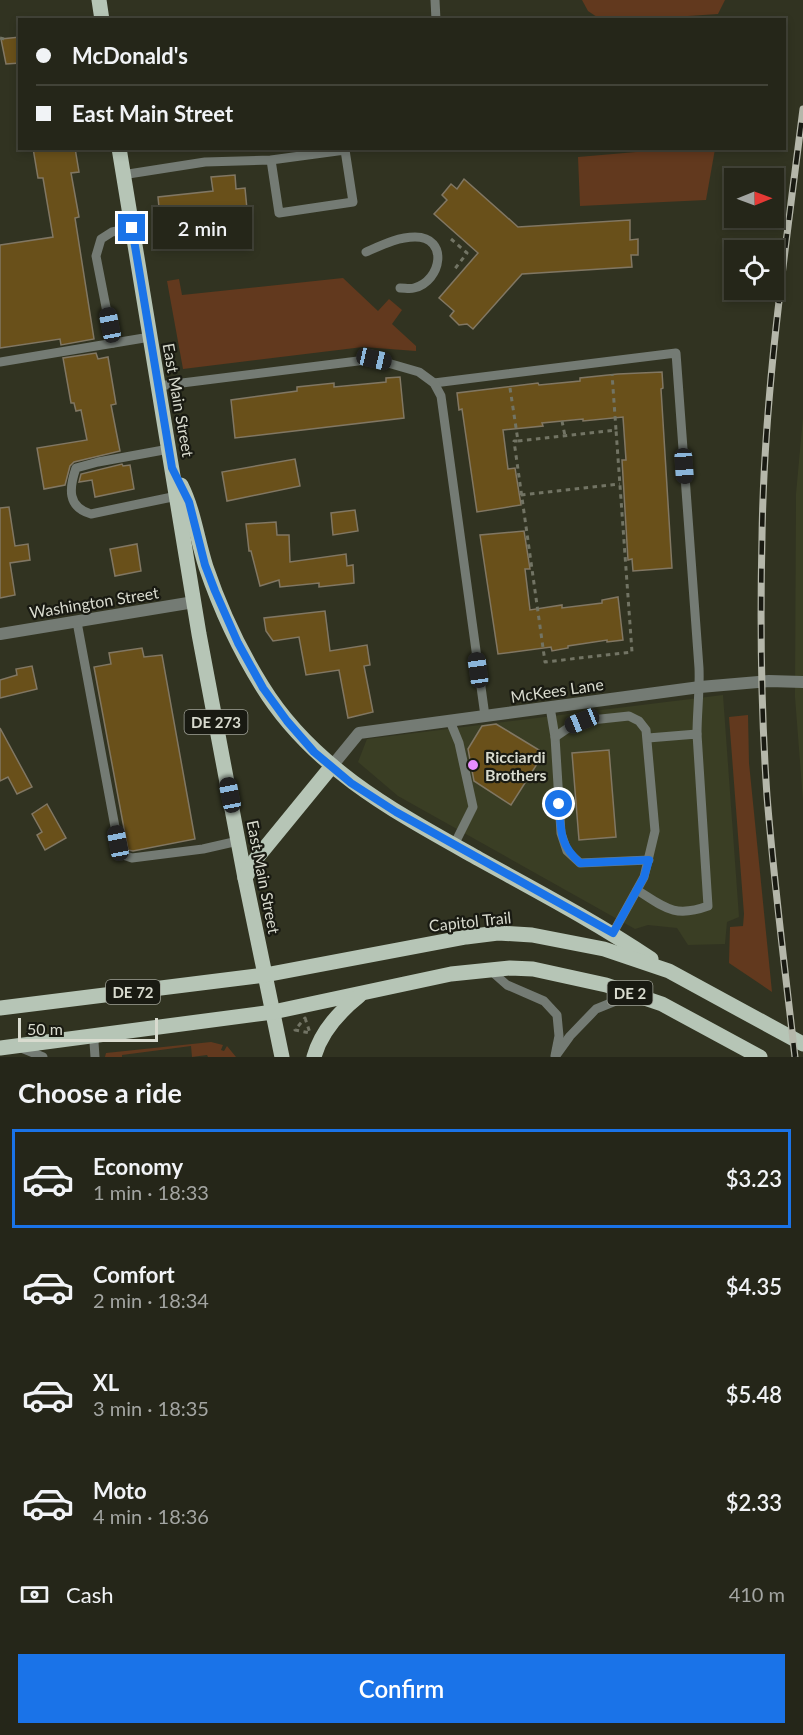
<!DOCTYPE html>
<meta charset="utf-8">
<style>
:root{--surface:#252619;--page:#2d2e22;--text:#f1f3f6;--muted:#a3a5a2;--line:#424338;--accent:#1a73e8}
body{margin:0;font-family:Lato,sans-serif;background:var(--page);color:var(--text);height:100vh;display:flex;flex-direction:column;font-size:22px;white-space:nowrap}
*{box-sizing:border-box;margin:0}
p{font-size:20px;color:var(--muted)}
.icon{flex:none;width:33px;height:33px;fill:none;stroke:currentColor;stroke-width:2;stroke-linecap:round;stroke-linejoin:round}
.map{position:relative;height:1057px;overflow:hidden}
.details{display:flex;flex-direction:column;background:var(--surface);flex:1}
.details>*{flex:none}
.hud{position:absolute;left:18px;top:18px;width:768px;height:132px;border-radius:0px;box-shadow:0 3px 9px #0003,0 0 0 2px var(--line);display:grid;align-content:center;height:132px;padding:0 18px;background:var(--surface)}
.needle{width:39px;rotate:89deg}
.tools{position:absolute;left:724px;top:168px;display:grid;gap:12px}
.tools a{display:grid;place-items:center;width:60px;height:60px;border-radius:0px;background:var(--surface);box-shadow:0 3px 9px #0003,0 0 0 2px var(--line);font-size:30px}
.scale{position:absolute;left:18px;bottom:15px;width:140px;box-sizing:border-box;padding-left:6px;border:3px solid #d9dbcf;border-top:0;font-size:16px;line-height:21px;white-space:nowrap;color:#d9dbcf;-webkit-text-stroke:4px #191a12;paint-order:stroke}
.end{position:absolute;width:27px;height:27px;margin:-14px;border:8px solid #1a73e8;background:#fff;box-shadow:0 0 0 3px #fff}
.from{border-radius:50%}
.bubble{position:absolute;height:42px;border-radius:0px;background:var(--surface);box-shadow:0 3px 9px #0003,0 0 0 2px var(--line);font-size:20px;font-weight:600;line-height:42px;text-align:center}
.car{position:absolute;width:18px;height:36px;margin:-18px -9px;border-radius:8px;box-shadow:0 0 4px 2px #0007;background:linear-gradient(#222 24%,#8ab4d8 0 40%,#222 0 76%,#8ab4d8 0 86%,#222 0)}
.hud b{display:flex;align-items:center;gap:21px;height:57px;font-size:22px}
.hud b+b{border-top:2px solid var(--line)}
.hud i{width:15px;height:15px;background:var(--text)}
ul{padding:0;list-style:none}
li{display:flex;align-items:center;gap:18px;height:99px;margin:0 12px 9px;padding:0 6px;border:3px solid transparent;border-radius:0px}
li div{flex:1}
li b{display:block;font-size:22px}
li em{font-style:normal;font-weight:600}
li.active{border-color:var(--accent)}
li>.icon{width:54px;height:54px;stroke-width:1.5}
h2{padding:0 18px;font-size:27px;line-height:72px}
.pay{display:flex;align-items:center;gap:15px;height:66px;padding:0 18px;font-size:22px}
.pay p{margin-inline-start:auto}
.primary-button{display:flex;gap:12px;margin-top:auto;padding:12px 18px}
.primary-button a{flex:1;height:69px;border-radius:0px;background:var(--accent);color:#fff;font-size:24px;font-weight:600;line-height:69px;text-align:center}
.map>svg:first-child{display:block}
.built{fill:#3a3e24}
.green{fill:#62391e}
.building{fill:#69501a;stroke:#817763;stroke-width:1.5}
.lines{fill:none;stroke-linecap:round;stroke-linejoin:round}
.path{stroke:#727464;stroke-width:3;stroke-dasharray:4.5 4.5;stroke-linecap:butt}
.lane{stroke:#747b74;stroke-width:9}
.street{stroke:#747b74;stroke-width:12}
.primary{stroke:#b6c5b6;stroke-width:15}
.rail-casing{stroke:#b5b7aa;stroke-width:7}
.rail{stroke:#191a12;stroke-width:4.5;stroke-dasharray:14;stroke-linecap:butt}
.route{stroke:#1a73e8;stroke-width:8}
.poi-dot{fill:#e98dfe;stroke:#191a12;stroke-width:2}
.labels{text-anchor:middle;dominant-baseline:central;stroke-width:4.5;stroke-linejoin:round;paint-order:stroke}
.shield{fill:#191a12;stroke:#9fa196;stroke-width:1.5}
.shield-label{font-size:15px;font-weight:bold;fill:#d9dbcf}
.street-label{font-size:16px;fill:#d9dbcf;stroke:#191a12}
.poi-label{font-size:16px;font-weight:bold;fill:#d9dbcf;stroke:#191a12;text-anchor:start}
</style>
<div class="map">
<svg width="803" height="1057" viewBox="0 0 803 1057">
<rect width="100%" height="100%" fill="#313321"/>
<!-- built -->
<g class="built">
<polygon points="803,417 803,801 795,697 796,494"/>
<polygon points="723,695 739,917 727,922 725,944 688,945 677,928 648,925 635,929 398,796 358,762 367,739"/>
</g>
<!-- green -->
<g class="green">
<polygon points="582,0 725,0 718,14 644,19 600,19 588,11"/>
<polygon points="683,148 715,149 706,200 580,206 578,157"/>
<polygon points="343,278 378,311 389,299 402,310 392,324 416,346 416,351 363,347 183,369 167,281 179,279 182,295"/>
<polygon points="748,715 749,763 772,992 729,963 730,927 743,926 744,914 729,717"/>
<polygon points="211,1042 223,1045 221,1050 224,1051 227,1046 236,1057 208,1057 207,1055 192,1057 191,1046 122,1055 122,1057 105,1057 106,1053"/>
</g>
<!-- building -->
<g class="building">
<polygon points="20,37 20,63 6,64 1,39"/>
<polygon points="33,148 75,148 79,172 71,173 79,217 75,218 94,339 61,345 60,339 0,348 0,245 53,237 43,178 38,178"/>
<polygon points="235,175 236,189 245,188 250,241 163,250 158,197 213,191 211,177"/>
<polygon points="464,179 518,227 630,220 630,240 638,239 638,255 631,255 632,267 522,274 473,329 467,324 459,325 450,316 454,311 439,298 478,253 434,214 447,200 442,195 451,184 457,189"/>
<polygon points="96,353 98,359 108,357 116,404 111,405 120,451 74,462 70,466 65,485 44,489 37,448 87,440 81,410 76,411 74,403 71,403 63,358"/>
<polygon points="662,372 663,388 661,389 672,568 633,571 632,559 628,560 622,460 626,460 623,417 583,421 583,419 542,423 543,426 503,430 508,469 515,468 521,505 477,512 462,409 459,410 457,393 538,383 539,385 580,381 580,378 618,374"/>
<polygon points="400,377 404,418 235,438 231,400 297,391 297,387 334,383 334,387 386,382 386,378"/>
<polygon points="295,459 300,486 227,501 222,472"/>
<polygon points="122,464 123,466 130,465 134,489 95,497 92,480 79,482 81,474"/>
<polygon points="9,507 15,546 28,544 30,560 10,563 15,595 0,598 0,508"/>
<polygon points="355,510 358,531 333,535 331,513"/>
<polygon points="276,522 277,535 289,535 290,562 346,554 347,566 353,565 354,583 319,587 319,583 280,587 279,580 260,586 251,551 249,551 246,524"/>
<polygon points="524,531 530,569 525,569 530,610 562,605 562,608 602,603 602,600 618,597 623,640 607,642 607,640 568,646 568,648 552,651 551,647 498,654 480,535"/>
<polygon points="137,544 141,571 115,576 110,549"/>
<polygon points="325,611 330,651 367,645 370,665 364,666 373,712 348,718 339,670 306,675 299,637 273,641 266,631 264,618"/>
<polygon points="142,648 144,657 162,655 195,839 133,851 128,850 94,667 111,664 109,653"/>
<polygon points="32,666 37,689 0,698 0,680 17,675 16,669"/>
<polygon points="496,724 544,753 511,805 474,781 468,749 482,726"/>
<polygon points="0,728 32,787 17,794 8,777 0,781"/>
<polygon points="609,750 616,837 579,840 572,753"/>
<polygon points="47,804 66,838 45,850 37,835 42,832 32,814"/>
</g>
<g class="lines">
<!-- path -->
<g class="path">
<polyline points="0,38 4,39"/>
<polyline points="451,239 467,253 454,270"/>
<polyline points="510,388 518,441 514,441 545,662 632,652 616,430"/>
<polyline points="562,421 565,436"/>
<polyline points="518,441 616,430 612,374"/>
<polyline points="521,495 620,484"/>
<polygon points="305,1018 310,1033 295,1030"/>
</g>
<!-- lane -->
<g class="lane">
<polyline points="435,0 436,20"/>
<polyline points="122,175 205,162 271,160 345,150 353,202 279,213 271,160"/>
<path d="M366,252C382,245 398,237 415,237C449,237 442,281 414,288C410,289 405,288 400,288"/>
<polyline points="113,343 96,256 101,239 112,232 132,228"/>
<polyline points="0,362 150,337"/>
<path d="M434,383L676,353L699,668C700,690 697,712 697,734"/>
<polyline points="158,386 374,359 419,372 434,383 441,396 485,716"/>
<path d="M169,449L98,462L76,468C69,488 67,507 91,514L177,496"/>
<polyline points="77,622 118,843 123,855 132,858 203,849 238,841"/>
<polyline points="550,707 555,737 561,833 567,851 580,863 649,860"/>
<polyline points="450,721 459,743 473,807 454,845"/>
<polyline points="555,737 571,726 582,721 629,716 639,721 646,730 655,831 644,877 613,933"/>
<path d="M637,890C665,908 675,918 708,906L697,734L648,738"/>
<polyline points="490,970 507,985 544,1001 557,1015 559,1036 555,1056"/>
<polyline points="19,1047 43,1057"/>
<polyline points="557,1054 570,1036 596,1009 633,994"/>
<polyline points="95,1057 94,1042 97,1036"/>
</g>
<!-- street -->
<g class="street">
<polyline points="0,634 194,602"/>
<polyline points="332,766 359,733 700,687 769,681 803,682"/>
</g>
<!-- primary -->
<g class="primary">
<polyline points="99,0 102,20"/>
<polyline points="119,148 199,634 245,878 282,1057"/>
<path d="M181,485C194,511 197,539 206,567C220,608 239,649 262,686C313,769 397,813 479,859C537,891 596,922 651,959"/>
<polyline points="245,878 255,860 332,766"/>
<polyline points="0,1008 265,975 466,937 498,933 532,935 604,949 669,971 803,1044"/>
<polyline points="0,1048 273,1012 451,974 510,968 533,969 606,985 662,1004 760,1057"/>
<path d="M314,1057C321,1031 339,1012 359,996"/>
</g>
<!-- rail casing -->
<g class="rail-casing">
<path id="rail" d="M795,1057C785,970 774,883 767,796C761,710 760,623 762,537C764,394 785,252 803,109"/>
</g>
<!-- rail -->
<use href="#rail" class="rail"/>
</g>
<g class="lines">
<!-- route -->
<path class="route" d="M132,228L172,468L189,502L205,565L215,591L238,643L263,688L287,721L314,752L351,783L396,812L613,933L644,877L649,860L580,863C559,844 561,831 559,804"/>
</g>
<!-- markers -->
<circle class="poi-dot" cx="473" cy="765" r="6"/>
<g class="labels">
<!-- shield labels -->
<g class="shield">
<rect x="184.5" y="710" width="63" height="24" rx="4.5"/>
<rect x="106" y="980" width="54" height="24" rx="4.5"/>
<rect x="607.5" y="981" width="45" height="24" rx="4.5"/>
</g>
<g class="shield-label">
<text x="216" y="722">DE 273</text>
<text x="133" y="992">DE 72</text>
<text x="630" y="993">DE 2</text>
</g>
<!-- street labels -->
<g class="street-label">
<text transform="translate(179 400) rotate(80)">East Main Street</text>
<text transform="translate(94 602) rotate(-9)">Washington Street</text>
<text transform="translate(557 690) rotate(-8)">McKees Lane</text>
<text transform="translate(264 877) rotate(79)">East Main Street</text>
<text transform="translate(470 921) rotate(-6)">Capitol Trail</text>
</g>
<!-- poi labels -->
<g class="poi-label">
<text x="485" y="756">Ricciardi<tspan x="485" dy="18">Brothers</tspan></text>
</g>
</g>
</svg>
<div class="tools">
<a><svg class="needle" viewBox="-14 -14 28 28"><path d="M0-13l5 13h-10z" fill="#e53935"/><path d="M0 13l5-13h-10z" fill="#a3a5a2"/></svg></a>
<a><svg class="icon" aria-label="locate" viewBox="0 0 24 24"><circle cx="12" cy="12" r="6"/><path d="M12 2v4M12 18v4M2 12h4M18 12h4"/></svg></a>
</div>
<div class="scale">50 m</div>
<i class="end from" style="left:559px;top:804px"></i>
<i class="end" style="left:132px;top:228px"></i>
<div class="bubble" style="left:153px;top:207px;width:99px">2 min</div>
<i class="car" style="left:110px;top:325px;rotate:349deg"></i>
<i class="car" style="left:374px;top:359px;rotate:103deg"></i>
<i class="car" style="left:684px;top:466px;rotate:176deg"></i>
<i class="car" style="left:478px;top:670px;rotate:352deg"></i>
<i class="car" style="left:582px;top:721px;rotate:248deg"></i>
<i class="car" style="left:230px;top:795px;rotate:349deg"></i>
<i class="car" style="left:118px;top:843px;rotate:349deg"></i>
<div class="hud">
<b><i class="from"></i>McDonald's</b>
<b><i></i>East Main Street</b>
</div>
</div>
<section class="details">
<h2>Choose a ride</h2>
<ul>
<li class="active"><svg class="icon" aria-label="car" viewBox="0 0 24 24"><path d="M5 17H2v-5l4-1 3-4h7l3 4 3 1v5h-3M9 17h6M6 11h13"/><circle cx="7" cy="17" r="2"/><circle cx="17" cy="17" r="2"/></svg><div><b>Economy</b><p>1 min · 18:33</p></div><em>$3.23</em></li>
<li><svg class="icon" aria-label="car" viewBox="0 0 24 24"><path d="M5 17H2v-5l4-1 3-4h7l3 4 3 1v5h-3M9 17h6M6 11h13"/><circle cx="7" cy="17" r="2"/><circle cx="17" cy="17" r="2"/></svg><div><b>Comfort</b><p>2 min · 18:34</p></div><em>$4.35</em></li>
<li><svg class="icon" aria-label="car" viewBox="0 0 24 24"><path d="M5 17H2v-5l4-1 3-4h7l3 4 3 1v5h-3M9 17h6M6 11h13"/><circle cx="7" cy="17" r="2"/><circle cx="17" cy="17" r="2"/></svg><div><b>XL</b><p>3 min · 18:35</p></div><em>$5.48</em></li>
<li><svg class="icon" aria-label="car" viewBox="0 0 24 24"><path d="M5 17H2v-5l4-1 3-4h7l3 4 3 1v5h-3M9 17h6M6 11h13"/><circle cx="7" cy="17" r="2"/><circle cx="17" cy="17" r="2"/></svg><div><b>Moto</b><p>4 min · 18:36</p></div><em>$2.33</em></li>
</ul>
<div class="pay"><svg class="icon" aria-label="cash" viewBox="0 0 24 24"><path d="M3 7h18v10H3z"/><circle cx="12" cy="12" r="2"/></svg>Cash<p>410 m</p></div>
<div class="primary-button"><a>Confirm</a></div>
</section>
